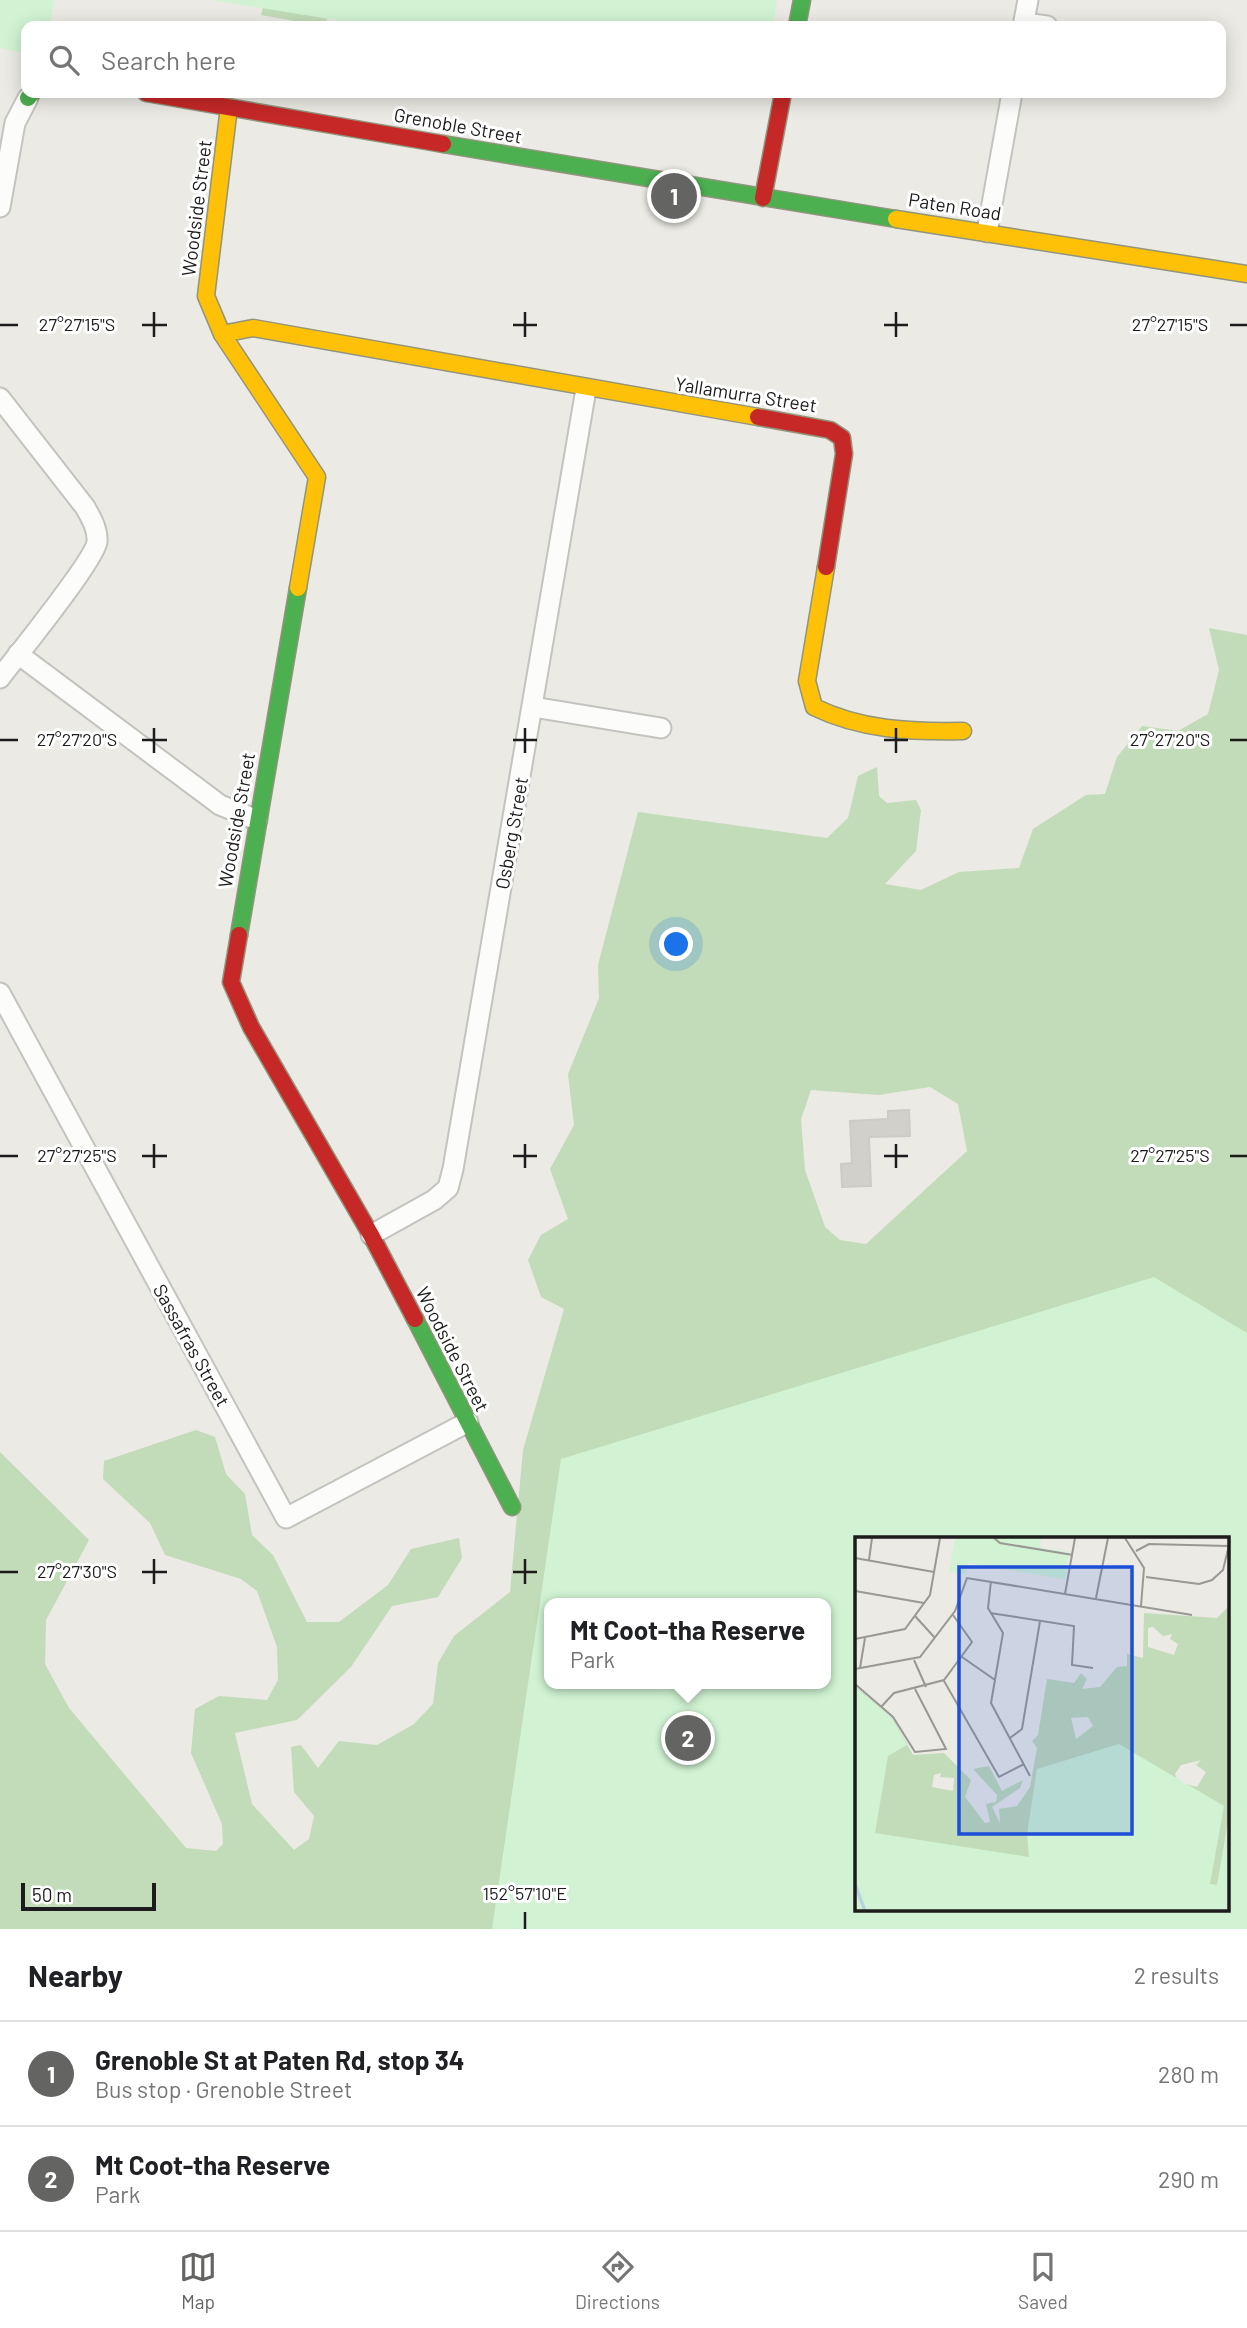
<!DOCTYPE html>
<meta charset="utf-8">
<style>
:root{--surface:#fff;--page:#f6f6f6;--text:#202124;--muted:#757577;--line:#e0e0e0;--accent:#646462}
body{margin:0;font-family:Barlow,sans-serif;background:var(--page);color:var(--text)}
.scale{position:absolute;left:21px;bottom:18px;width:135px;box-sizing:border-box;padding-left:7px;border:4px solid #1c1c1c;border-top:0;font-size:19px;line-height:24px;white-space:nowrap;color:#1c1c1c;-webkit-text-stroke:5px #fff;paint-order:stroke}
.you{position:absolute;left:677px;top:945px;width:24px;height:24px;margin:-18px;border:5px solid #fff;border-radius:50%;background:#1a73e8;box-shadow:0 0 0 10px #1a73e833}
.badge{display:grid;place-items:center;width:46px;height:46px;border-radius:50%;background:var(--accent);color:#fff;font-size:23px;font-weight:700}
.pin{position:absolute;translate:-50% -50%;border:4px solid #fff;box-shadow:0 2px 7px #0006}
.popup{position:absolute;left:544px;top:1598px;width:287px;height:91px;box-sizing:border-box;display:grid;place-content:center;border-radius:14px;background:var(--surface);filter:drop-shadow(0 2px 5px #0005);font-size:23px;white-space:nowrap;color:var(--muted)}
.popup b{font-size:26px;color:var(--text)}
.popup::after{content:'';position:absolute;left:50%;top:100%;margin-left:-14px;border:14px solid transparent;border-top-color:var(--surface)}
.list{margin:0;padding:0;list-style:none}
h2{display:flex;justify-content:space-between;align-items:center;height:91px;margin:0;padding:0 28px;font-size:30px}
h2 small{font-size:23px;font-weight:400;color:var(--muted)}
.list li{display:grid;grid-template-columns:46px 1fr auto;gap:21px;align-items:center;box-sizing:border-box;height:105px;padding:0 28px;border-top:2px solid var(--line)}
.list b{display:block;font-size:26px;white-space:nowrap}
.list p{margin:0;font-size:23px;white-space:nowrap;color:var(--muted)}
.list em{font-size:23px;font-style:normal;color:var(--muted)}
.icon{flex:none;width:38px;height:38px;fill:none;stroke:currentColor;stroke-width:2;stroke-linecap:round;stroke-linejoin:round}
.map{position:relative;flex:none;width:1247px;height:1929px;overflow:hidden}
.search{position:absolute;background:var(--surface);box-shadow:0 4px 18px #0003;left:21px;right:21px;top:21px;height:77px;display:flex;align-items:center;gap:18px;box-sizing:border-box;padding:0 24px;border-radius:14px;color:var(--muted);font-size:26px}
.sheet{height:301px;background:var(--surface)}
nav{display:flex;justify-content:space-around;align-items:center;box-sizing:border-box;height:98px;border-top:2px solid var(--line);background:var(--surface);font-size:19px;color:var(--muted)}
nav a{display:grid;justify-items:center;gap:4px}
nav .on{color:var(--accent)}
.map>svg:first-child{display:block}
.forest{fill:#c2dbb8;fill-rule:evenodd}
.park{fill:#d1f3d3;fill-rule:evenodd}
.building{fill:#d1d0cb;stroke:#cecbc5;stroke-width:2}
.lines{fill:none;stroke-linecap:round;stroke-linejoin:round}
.street-casing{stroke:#c3c3c0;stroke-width:23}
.fast-casing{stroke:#91957c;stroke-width:19}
.slow-casing{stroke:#91957c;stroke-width:19}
.jam-casing{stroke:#91957c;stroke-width:19}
.street{stroke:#fcfcfb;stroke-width:19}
.fast{stroke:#4caf50;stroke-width:16}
.slow{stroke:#ffc107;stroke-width:16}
.jam{stroke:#c62828;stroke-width:16}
.ticks{fill:none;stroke:#1c1c1c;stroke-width:2.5}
.labels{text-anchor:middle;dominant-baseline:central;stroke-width:6;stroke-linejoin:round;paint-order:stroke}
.street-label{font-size:19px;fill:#1c1c1c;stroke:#fff}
.inset-river{fill:none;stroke:#b6d4e0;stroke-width:3.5}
.inset-road{fill:none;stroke:#989894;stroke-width:2}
.view{fill:#1d4ed8;fill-opacity:0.15;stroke:#1d4ed8;stroke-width:3.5}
.inset-edge{fill:none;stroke:#1c1c1c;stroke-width:3.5}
.ticks-label{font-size:18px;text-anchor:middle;fill:#1c1c1c;stroke:#fff;stroke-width:6;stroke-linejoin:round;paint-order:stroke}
</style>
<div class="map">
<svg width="1247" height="1929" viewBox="0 0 1247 1929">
<rect width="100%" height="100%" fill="#ebeae4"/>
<g class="forest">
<path d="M265 0H311L334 11 322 26 261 15Z"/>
<path d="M1209 628 1247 635V1929H0V1452L89 1540 46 1620 45 1664 69 1708 186 1848 216 1851 223 1844 222 1824 191 1753 195 1709 219 1696 267 1700 278 1680 277 1647 257 1591 241 1579 165 1555 150 1523 103 1479 104 1461 196 1430 215 1437 226 1474 245 1494 252 1535 273 1555 307 1622H339L388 1585 411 1549 459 1538 462 1558 438 1597 392 1606 351 1667 297 1720 235 1733 252 1804 294 1850 309 1839 314 1816 294 1792 291 1747 301 1745 318 1768 339 1741 377 1745 414 1724 433 1704 438 1663 454 1636 510 1592 523 1450 564 1309 541 1297 528 1260 541 1235 568 1219 550 1169 574 1125 568 1074 599 998 598 965 638 812 827 838 848 818 858 776 877 767 879 796 887 803 916 800 921 810 916 851 885 884 921 890 959 872 1019 868 1033 829 1086 795 1105 794 1117 757 1142 726 1178 731 1208 714 1219 670ZM930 1087 958 1104 967 1151 866 1244 840 1240 825 1227 805 1170 801 1119 811 1090 879 1095ZM857 1539H1228V1910H857ZM550 1603H826V1684H550Z"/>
</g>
<g class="park">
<path d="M0 0H54L50 26H26V53L0 48Z"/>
<path d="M212 0H777L773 26H372Z"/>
<path d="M1154 1277 1247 1333V1929H492L561 1459ZM857 1539H1228V1910H857ZM826 1603V1684H550V1603Z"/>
</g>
<path class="building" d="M909 1110 910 1136 869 1137 871 1186 842 1187 841 1164 852 1163 850 1121 888 1119V1111Z"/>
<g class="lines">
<g class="street-casing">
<g id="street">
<path d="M1024 23 1047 26"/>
<path d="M1023 26 1028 0"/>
<path d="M0 207 15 123 28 98"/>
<path d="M987 232 1012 93"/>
<path d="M0 398 85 507C91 518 98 529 97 542 94 561 16 657 0 678"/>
<path d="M18 654 220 805 257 820"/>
<path d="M533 707 661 728"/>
<path d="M0 993 286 1518 468 1422"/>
<path d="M371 1235 434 1200 448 1188 453 1169 586 389"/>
</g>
</g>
<g class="fast-casing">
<g id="fast">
<path d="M797 26 802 0"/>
<path d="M28 98 32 93"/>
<path d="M443 144 896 219"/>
<path d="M239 935 298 588"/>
<path d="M415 1319 512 1507"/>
</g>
</g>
<g class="slow-casing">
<g id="slow">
<path d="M229 107 206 296 222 334 317 477 298 588"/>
<path d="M896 219 1247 274"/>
<path d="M222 334 253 328 758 417"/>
<path d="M826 567 807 681 814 707C861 730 911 732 963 731"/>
</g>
</g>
<g class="jam-casing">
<g id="jam">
<path d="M146 93 443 144"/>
<path d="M763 198 783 93"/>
<path d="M758 417 830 430 842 438 844 454 826 567"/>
<path d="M239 935 231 982 251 1027 371 1235 415 1319"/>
</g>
</g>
<use href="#street" class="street"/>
<use href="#fast" class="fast"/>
<use href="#slow" class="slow"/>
<use href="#jam" class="jam"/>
</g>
<path class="ticks" d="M154 312V337M525 312V337M896 312V337M0 325H18M142 325H167M513 325H537M884 325H908M1230 325H1247M154 728V753M525 728V753M896 728V753M0 740H18M142 740H167M513 740H537M884 740H908M1230 740H1247M154 1144V1168M525 1144V1168M896 1144V1168M0 1156H18M142 1156H167M513 1156H537M884 1156H908M1230 1156H1247M154 1559V1584M525 1559V1584M0 1572H18M142 1572H167M513 1572H537M525 1912V1929"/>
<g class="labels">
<g class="street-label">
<text transform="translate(458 125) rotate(10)">Grenoble Street</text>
<text transform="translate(955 206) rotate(9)">Paten Road</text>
<text transform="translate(196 208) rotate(-83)">Woodside Street</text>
<text transform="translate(746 394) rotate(9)">Yallamurra Street</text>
<text transform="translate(236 820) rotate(-80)">Woodside Street</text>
<text transform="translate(511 833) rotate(-80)">Osberg Street</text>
<text transform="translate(192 1345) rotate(61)">Sassafras Street</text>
<text transform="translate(453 1349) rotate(63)">Woodside Street</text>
</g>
</g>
<g transform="translate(855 1537)">
<rect width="374" height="374" fill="#ebeae4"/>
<path d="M374 69V345L355 349 374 374H0V149L38 182 58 218 89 216 116 243 110 260 130 286 135 285 131 267 141 265 142 258 118 232 134 229 147 254 168 243 165 251 137 270 145 286 144 272 162 269 175 250 182 211 177 204 183 198 192 142 219 146 226 136 232 142 227 152 245 150 262 130 272 129V117L288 121 289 76 362 81ZM298 90 308 99 317 97 315 102 323 107 319 118 293 110V91ZM233 180 238 189 221 202 216 181ZM346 223 341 228 351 235 342 250 323 245 320 237 326 228ZM86 236 85 240 99 241 98 254 77 250 79 238Z" fill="#c2dbb8" fill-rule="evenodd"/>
<path d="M100 1H186L185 11 214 15 210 42 113 26 110 37 94 35ZM0 150 37 181 52 208 33 219 20 296 174 320 172 297 182 232 264 207 369 269 355 347 362 348 374 279V374H0Z" fill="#d1f3d3"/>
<path class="inset-river" d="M0 347 10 374"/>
<path class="inset-road" d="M139 1 145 6 218 18M270 1 289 31 286 69M281 14 294 7 373 9M0 21 79 35M14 23 17 1M291 40 344 47 357 43 368 33 375 4M136 44 133 71 148 96 136 166 175 239M0 54 69 66M210 57 220 1M241 61 253 1M135 76 219 89 217 128 238 131M60 79 80 101M0 102 50 92 75 58 85 1M107 120 140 143M59 123 71 150M5 131 10 101M0 132 65 120 100 74 112 41 337 78M89 144 144 240 169 227M0 147 38 180 60 215 91 212 60 152M26 170 39 156 89 143 117 105 98 78M155 201 167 192 185 84"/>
<path class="view" d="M104 30H277V297H104Z"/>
<rect width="374" height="374" class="inset-edge"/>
</g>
<g class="ticks-label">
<text x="77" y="331">27°27'15"S</text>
<text x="1170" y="331">27°27'15"S</text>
<text x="77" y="746">27°27'20"S</text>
<text x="1170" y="746">27°27'20"S</text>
<text x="77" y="1162">27°27'25"S</text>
<text x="1170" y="1162">27°27'25"S</text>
<text x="77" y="1578">27°27'30"S</text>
<text x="525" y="1900">152°57'10"E</text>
</g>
</svg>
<div class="scale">50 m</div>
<div class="you"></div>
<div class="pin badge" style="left:674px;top:196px">1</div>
<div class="pin badge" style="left:688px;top:1738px">2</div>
<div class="popup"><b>Mt Coot-tha Reserve</b>Park</div>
<div class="search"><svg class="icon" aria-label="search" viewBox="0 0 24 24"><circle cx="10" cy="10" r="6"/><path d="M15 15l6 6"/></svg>Search here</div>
</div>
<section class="sheet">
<h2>Nearby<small>2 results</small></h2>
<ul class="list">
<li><span class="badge">1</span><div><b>Grenoble St at Paten Rd, stop 34</b><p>Bus stop · Grenoble Street</p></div><em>280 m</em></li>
<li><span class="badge">2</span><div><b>Mt Coot-tha Reserve</b><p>Park</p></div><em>290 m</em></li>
</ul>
</section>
<nav>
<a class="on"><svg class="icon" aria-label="map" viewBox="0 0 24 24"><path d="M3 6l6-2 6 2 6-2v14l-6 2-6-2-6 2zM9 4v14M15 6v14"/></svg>Map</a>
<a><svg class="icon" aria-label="directions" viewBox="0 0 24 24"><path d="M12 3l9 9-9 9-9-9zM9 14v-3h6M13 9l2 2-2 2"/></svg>Directions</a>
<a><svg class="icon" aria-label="saved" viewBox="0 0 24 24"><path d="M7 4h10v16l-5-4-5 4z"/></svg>Saved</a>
</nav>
